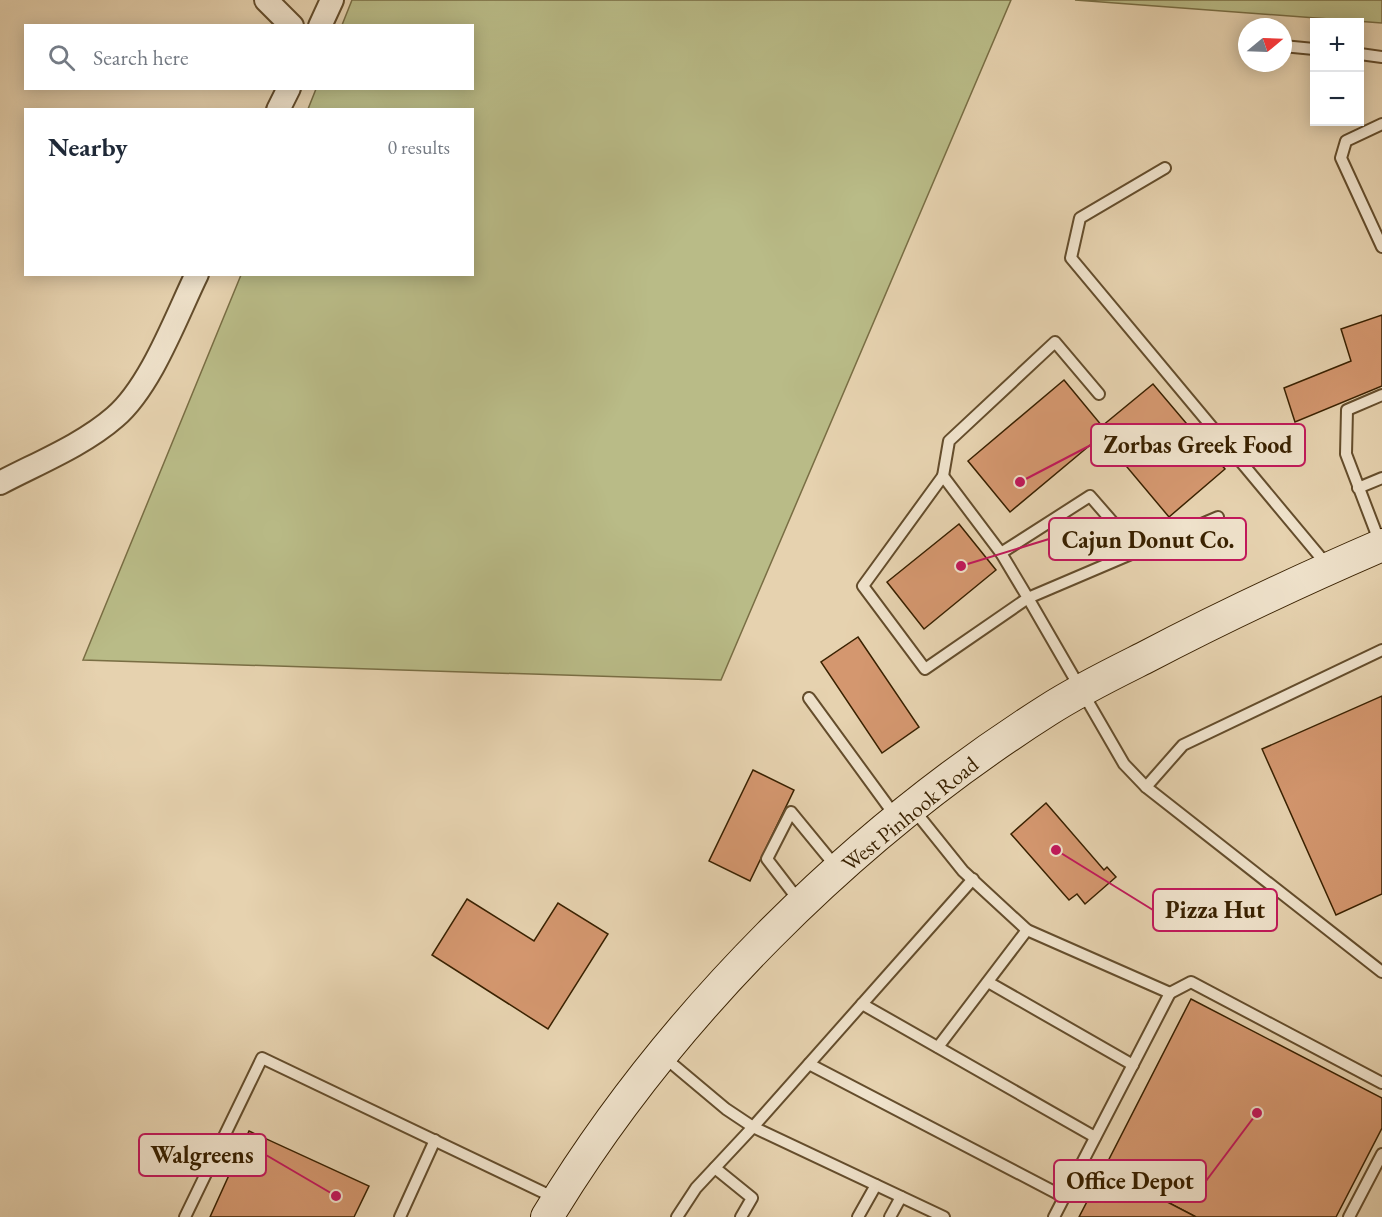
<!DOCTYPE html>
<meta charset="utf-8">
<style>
:root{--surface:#fff;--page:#f6f6f7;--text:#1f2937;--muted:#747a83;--line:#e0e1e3}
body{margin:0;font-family:"EB Garamond",serif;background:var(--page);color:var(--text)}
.controls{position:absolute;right:18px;top:18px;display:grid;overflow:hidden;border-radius:0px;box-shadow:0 3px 15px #0003}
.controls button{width:54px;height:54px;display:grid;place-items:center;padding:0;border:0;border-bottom:2px solid var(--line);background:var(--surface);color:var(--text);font:30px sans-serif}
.compass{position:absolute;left:1238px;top:18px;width:54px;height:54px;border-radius:50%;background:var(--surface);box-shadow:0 3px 15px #0003;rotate:71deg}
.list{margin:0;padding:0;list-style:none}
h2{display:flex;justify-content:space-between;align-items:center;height:78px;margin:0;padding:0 24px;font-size:26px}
h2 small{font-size:20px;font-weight:400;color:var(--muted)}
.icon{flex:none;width:33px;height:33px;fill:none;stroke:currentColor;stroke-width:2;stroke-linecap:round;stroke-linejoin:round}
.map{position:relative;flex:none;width:1382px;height:1217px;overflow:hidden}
.search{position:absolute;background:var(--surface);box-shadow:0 3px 15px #0003;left:24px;top:24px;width:450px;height:66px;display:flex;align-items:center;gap:15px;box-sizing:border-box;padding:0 21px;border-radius:0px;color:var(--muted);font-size:22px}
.panel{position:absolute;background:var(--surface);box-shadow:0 3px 15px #0003;left:24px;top:108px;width:450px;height:168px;border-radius:0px}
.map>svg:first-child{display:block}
.green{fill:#b9bb87;stroke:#796e44;stroke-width:1.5}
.building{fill:#d4976f;stroke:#392100;stroke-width:1.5}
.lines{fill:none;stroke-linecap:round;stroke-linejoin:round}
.service-casing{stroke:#644d2c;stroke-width:14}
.minor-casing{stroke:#644d2c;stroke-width:26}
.secondary-casing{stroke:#392100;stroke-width:34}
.service{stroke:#efe2cb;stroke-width:10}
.minor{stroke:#efe2cb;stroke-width:22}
.secondary{stroke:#efe2cb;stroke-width:32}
.labels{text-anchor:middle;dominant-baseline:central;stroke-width:6;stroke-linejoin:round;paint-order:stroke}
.street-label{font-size:22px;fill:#392100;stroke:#efe2cb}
.leader{fill:none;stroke:#c2185b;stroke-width:2}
.callout-dot{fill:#c2185b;stroke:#efe2cb;stroke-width:2}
.callout{fill:#efe2cb;stroke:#c2185b;stroke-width:2}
.callout-label{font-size:24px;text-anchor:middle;font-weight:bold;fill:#392100}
</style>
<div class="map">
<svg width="1382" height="1217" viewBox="0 0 1382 1217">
<rect width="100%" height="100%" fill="#e6d2af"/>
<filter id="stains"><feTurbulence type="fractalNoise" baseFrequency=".00333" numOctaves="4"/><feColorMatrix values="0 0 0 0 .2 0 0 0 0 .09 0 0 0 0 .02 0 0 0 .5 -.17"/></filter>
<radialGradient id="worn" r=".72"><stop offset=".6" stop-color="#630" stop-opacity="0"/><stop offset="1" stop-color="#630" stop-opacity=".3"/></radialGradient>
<g class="green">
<path d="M352 0H1011L721 680 83 660 241 275 472 274V110L308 109 316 89 472 88V26L342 25Z"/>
<path d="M1075 0H1382V23Z"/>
</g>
<g class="building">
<path d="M1382 315V386L1295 422 1284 388 1351 361 1341 329Z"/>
<path d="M1064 380 1102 426 1153 384 1225 469 1169 517 1101 436 1010 512 968 461Z"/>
<path d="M959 524 996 570 924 629 887 582Z"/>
<path d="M858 637 919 727 882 753 821 662Z"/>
<path d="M1382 696V894L1336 915 1262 749Z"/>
<path d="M753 770 794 790 750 881 709 861Z"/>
<path d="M1046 803 1104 870 1107 867 1116 877 1085 904 1077 894 1069 900 1011 834Z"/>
<path d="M467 899 534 941 558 903 608 934 548 1029 432 955Z"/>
<path d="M1191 999 1382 1098V1128L1336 1217H1196L1104 1169Z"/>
<path d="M249 1131 369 1186 354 1217H210Z"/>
<path d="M1104 1169 1196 1217H1079Z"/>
</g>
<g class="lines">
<g class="service-casing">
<g id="service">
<path d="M1283 46 1314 49"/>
<path d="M1360 54 1382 57"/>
<path d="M1382 124 1346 141 1341 158 1382 247"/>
<path d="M1165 168 1080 218 1071 258 1327 565"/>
<path d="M943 476 1001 553 1028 598 925 669 863 586Z"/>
<path d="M943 476 949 441 1055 342 1099 394"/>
<path d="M1358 488 1382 478"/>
<path d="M1218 517 1028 598 1124 764 1146 787 1382 972"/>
<path d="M1380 543 1346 454 1347 410 1382 395"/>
<path d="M1001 553 1090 496 1137 550"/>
<path d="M809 698 896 817"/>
<path d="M1146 787 1183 745 1382 650"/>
<path d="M914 810 963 871 1027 930 1170 993 1054 1217"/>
<path d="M800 902 767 859 791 812 837 868"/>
<path d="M988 982 1133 1065"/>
<path d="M1170 993 1191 982 1382 1083"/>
<path d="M862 1004 1095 1137"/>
<path d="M938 1047 1027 930"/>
<path d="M664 1057 726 1109 753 1127 973 879"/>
<path d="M809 1064 1064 1197"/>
<path d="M715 1168 752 1198 741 1217"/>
<path d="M185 1217 262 1058 555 1198"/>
<path d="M400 1217 435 1140"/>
<path d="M677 1217 696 1188 753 1127 944 1217"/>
<path d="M858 1217 876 1185"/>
<path d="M890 1217 901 1197"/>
<path d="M1349 1217 1382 1154"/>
</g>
</g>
<g class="minor-casing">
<g id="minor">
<path d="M266 0 292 26"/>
<path d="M320 26 332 0"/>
<path d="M278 110 289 88"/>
<path d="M0 483C38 463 83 445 115 417 151 386 176 317 197 274"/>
</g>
</g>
<g class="secondary-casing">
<path id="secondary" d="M547 1217C668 1017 851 835 1048 710 1079 690 1112 674 1144 658 1222 617 1301 580 1382 545"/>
</g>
<use href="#service" class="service"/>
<use href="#minor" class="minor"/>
<use href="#secondary" class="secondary"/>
</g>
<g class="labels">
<g class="street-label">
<text transform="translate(910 814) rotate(-39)">West Pinhook Road</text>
</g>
</g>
<path class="leader" d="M1020 482L1091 445M961 566L1049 539M1056 850L1153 910M336 1196L266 1155M1257 1113L1206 1181"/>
<g class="callout-dot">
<circle cx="1020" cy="482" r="6"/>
<circle cx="961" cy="566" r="6"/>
<circle cx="1056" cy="850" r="6"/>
<circle cx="336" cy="1196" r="6"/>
<circle cx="1257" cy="1113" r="6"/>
</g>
<g class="callout">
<rect x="1091" y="424" width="214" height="42" rx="6"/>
<rect x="1049" y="518" width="197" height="42" rx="6"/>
<rect x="1153" y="889" width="124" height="42" rx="6"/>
<rect x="139" y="1134" width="127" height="42" rx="6"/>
<rect x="1054" y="1160" width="152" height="42" rx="6"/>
</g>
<g class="callout-label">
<text x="1198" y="453">Zorbas Greek Food</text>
<text x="1148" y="548">Cajun Donut Co.</text>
<text x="1215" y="918">Pizza Hut</text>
<text x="202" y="1163">Walgreens</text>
<text x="1130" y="1189">Office Depot</text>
</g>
<rect width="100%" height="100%" filter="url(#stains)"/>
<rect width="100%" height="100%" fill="url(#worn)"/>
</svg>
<div class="controls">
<button>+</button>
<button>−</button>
</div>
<svg class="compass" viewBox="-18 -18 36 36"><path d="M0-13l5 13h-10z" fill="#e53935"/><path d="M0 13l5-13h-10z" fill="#747a83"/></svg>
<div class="search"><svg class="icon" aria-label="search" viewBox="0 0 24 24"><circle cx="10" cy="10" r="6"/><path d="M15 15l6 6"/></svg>Search here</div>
<section class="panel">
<h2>Nearby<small>0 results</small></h2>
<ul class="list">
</ul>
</section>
</div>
